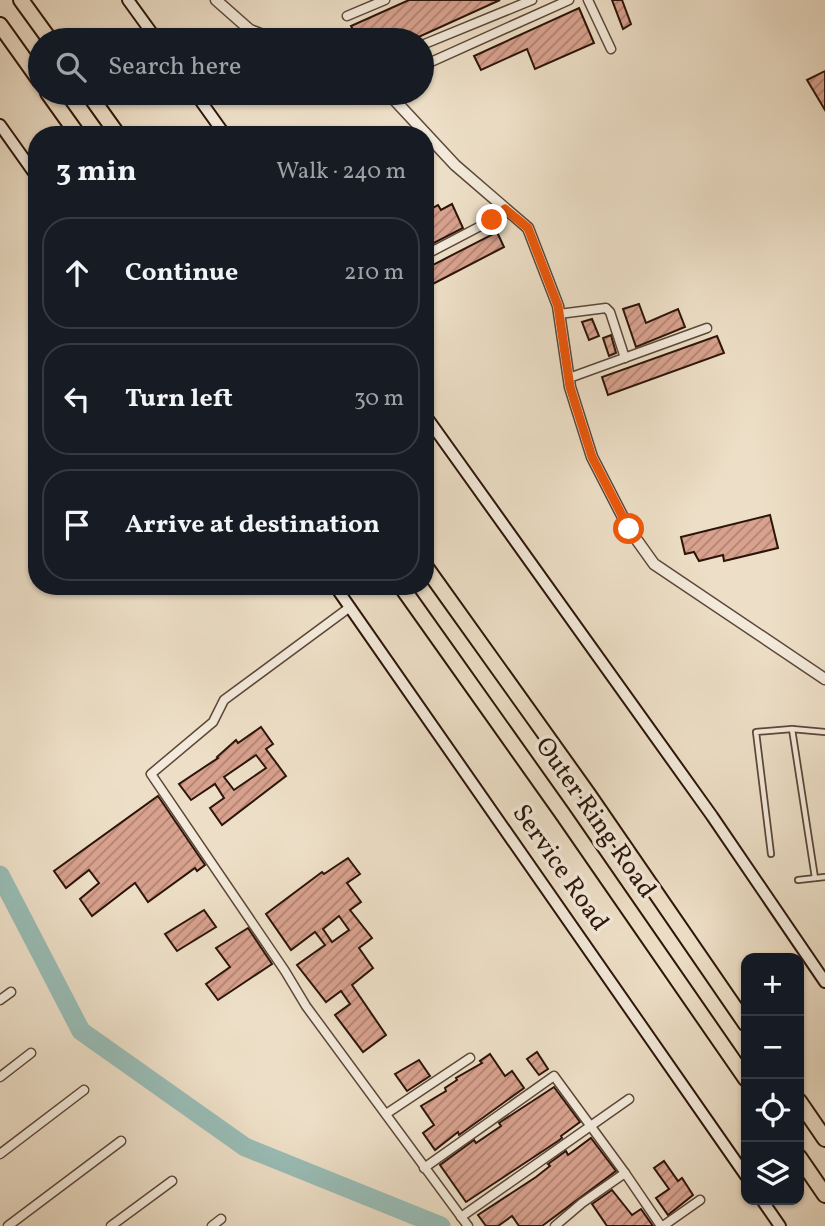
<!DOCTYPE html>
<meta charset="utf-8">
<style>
:root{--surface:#171b24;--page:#20242c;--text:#f1f3f6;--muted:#9ea1a6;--line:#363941}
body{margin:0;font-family:Vollkorn,serif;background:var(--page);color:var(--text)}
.controls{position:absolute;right:21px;bottom:21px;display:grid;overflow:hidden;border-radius:14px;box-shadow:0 2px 5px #0004}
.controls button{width:63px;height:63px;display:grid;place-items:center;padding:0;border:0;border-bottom:2px solid var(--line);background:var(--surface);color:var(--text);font:35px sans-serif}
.stop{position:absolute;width:21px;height:21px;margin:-16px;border:5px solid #ea580c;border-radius:50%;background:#fff}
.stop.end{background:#ea580c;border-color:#fff;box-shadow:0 2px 7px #0008}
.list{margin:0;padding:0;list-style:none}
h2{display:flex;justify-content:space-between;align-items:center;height:91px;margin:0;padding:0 28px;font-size:30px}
h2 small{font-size:23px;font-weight:400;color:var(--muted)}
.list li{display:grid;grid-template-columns:46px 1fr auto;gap:21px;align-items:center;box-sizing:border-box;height:112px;margin:0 14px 14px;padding:0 14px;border:2px solid var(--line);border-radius:28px}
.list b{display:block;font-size:26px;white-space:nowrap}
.list em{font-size:23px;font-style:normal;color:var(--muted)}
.icon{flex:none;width:38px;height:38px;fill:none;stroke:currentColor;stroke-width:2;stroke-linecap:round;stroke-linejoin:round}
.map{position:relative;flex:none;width:825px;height:1226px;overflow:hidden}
.search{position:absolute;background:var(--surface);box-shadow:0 2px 5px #0004;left:28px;top:28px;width:406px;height:77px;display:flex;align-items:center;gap:18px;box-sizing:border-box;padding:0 24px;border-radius:38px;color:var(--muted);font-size:26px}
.panel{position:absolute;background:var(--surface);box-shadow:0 2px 5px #0004;left:28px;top:126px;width:406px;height:469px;border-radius:28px}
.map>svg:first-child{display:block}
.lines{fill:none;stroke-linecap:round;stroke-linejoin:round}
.river{stroke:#99bdb6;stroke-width:19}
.building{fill:url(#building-hatch);stroke:#2c1409;stroke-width:2;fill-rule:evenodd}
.service-casing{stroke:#5c4738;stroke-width:8}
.minor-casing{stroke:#5c4738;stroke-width:11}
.tertiary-casing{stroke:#5c4738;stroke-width:13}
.secondary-casing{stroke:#2c1409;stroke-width:14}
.motorway-casing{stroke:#2c1409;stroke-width:18}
.service{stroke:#f3eadb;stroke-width:4.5}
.minor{stroke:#f3eadb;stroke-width:8}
.tertiary{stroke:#f3eadb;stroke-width:10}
.secondary{stroke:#f3eadb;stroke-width:10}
.motorway{stroke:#eddfc7;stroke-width:14}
.route{stroke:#ea580c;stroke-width:9}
.labels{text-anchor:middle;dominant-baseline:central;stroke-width:7;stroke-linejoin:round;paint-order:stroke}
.street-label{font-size:26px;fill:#2c1409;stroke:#f3eadb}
</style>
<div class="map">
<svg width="825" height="1226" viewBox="0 0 825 1226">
<defs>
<pattern id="building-hatch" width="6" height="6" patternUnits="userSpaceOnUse" patternTransform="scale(1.75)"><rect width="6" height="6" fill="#d9a28f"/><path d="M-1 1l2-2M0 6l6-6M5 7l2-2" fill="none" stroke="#b08373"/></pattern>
</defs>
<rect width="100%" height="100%" fill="#eddfc7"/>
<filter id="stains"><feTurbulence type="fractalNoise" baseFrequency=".00286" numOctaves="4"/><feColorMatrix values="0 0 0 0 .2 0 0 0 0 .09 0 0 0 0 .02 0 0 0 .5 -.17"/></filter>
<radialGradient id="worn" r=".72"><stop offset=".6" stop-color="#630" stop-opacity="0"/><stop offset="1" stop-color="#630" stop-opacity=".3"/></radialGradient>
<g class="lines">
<path class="river" d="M0 875 81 1031 245 1147 441 1226"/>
</g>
<g class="building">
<path d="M409 0H500L412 40H371L369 35 358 40 351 26Z"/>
<path d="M612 0H622L631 24 623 29Z"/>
<path d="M579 8 594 43 535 69 527 49 481 70 474 56Z"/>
<path d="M825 71V110L807 80Z"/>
<path d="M452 204 463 228 430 245 425 235V212L438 205 441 210Z"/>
<path d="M497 232 504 247 425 288V269Z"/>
<path d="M639 304 646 323 678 309 685 327 636 347 623 309Z"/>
<path d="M592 319 599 336 589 340 582 322Z"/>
<path d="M611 335 616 353 609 356 603 338Z"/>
<path d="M717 336 724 353 608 395 602 377Z"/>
<path d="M770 515 778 548 724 561 723 555 699 561 694 552 685 554 681 537Z"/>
<path d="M261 727 273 744 266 749 286 776 222 825 210 808 224 798 215 784 191 800 179 784 218 758 217 757 236 740 238 743ZM256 755 266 768 234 790 224 777Z"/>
<path d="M158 796 205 865 197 871 195 868 148 902 135 883 92 916 80 899 99 883 89 870 66 888 54 871Z"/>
<path d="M348 858 360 874 347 883 361 902 350 910 372 938 359 948 373 968 352 985 386 1035 363 1052 335 1015 350 1004 341 991 326 1002 297 965 325 945 315 932 291 950 266 914 322 872 324 874ZM339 916 349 930 332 942 323 929Z"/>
<path d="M204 910 216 927 177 951 165 934Z"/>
<path d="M248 928 272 964 218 1000 206 984 230 967 216 948Z"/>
<path d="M537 1052 548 1069 539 1075 527 1059Z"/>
<path d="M490 1054 505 1076 512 1071 524 1088 459 1135 458 1132 435 1150 423 1133 434 1125 421 1106 446 1091 445 1088 457 1080 456 1078 482 1063 480 1061Z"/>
<path d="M419 1060 430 1076 407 1091 395 1074Z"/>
<path d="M554 1087 580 1122 561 1136 562 1138 558 1141 466 1202 440 1165 474 1140 476 1143 501 1126 499 1123Z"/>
<path d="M591 1138 616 1171 542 1226H519L512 1216 498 1226H486L478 1215 536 1177 550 1166 548 1164 566 1151 568 1155Z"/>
<path d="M664 1161 678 1181 682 1178 693 1195 668 1215 656 1198 669 1189 654 1168Z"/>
<path d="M612 1190 632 1215 641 1209 653 1226H607L592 1204Z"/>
</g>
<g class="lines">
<g class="service-casing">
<g id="service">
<path d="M792 729 815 878"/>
<path d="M771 854 756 732 792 729 825 732"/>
<path d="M798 880 825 877"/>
</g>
</g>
<g class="minor-casing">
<g id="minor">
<path d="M588 0 611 49"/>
<path d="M347 16 385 0"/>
<path d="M422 45 532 0"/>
<path d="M422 66 569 0"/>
<path d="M425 255 492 220 505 209"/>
<path d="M559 314 606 308 610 312 625 358"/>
<path d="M569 378 707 328"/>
<path d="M350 607 224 700 213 722 151 774 285 971 306 1006 468 1226"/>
<path d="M0 1000 11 992"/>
<path d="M0 1077 31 1053"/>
<path d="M386 1114 470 1058"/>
<path d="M0 1154 84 1090"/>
<path d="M424 1168 554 1076 625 1173"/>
<path d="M461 1217 629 1099"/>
<path d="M8 1226 121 1141"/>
<path d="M111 1226 172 1181"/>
<path d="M212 1226 221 1219"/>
<path d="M555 1226 582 1203 625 1173 661 1226"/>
<path d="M663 1226 700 1200"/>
</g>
</g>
<g class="tertiary-casing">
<g id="tertiary">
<path d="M216 0 250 30 276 40"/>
<path d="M388 93 455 165 528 228 558 306 570 387 592 457 629 529 654 564 825 679"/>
</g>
</g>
<g class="secondary-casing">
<g id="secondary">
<path d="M128 0 157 40"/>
<path d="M195 93 225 135"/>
<path d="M0 125 37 177"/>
<path d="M425 415 712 816 825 982"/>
<path d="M335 586 746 1176"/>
<path d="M762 1200 780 1226"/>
</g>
</g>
<g class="motorway-casing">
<g id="motorway">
<path d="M21 0 50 40"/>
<path d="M0 25 40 81"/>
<path d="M48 93 78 135"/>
<path d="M88 93 118 135"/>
<path d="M425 566 588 794 746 1024"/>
<path d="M401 586 562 813 746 1079"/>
<path d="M799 1101 825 1139"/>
<path d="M799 1157 825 1195"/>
</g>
</g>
<use href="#service" class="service"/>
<use href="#minor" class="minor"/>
<use href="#tertiary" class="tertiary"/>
<use href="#secondary" class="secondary"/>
<use href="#motorway" class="motorway"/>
</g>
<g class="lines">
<path class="route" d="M492 220 505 209 528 228 558 306 570 387 592 457 629 529"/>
</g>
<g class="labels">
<g class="street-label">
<text transform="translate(595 818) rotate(55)">Outer Ring Road</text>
<text transform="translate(560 868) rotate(55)">Service Road</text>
</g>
</g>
<rect width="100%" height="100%" filter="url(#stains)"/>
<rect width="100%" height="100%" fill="url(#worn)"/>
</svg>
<div class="controls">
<button>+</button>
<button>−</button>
<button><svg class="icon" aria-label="locate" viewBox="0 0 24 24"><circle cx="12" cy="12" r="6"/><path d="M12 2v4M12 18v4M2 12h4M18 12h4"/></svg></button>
<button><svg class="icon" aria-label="layers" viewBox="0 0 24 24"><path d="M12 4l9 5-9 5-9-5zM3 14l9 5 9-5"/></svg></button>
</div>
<div class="stop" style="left:629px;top:529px"></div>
<div class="stop end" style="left:492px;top:220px"></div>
<div class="search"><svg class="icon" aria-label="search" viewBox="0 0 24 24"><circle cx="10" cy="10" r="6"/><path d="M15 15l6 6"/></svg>Search here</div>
<section class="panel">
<h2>3 min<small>Walk · 240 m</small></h2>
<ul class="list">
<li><svg class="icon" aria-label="ahead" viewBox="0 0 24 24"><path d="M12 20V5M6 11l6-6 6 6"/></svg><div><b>Continue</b></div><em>210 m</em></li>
<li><svg class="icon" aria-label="left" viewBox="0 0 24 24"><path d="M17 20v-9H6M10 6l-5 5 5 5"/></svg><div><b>Turn left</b></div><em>30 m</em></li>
<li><svg class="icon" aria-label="arrive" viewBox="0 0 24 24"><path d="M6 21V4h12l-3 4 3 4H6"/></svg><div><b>Arrive at destination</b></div></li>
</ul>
</section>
</div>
